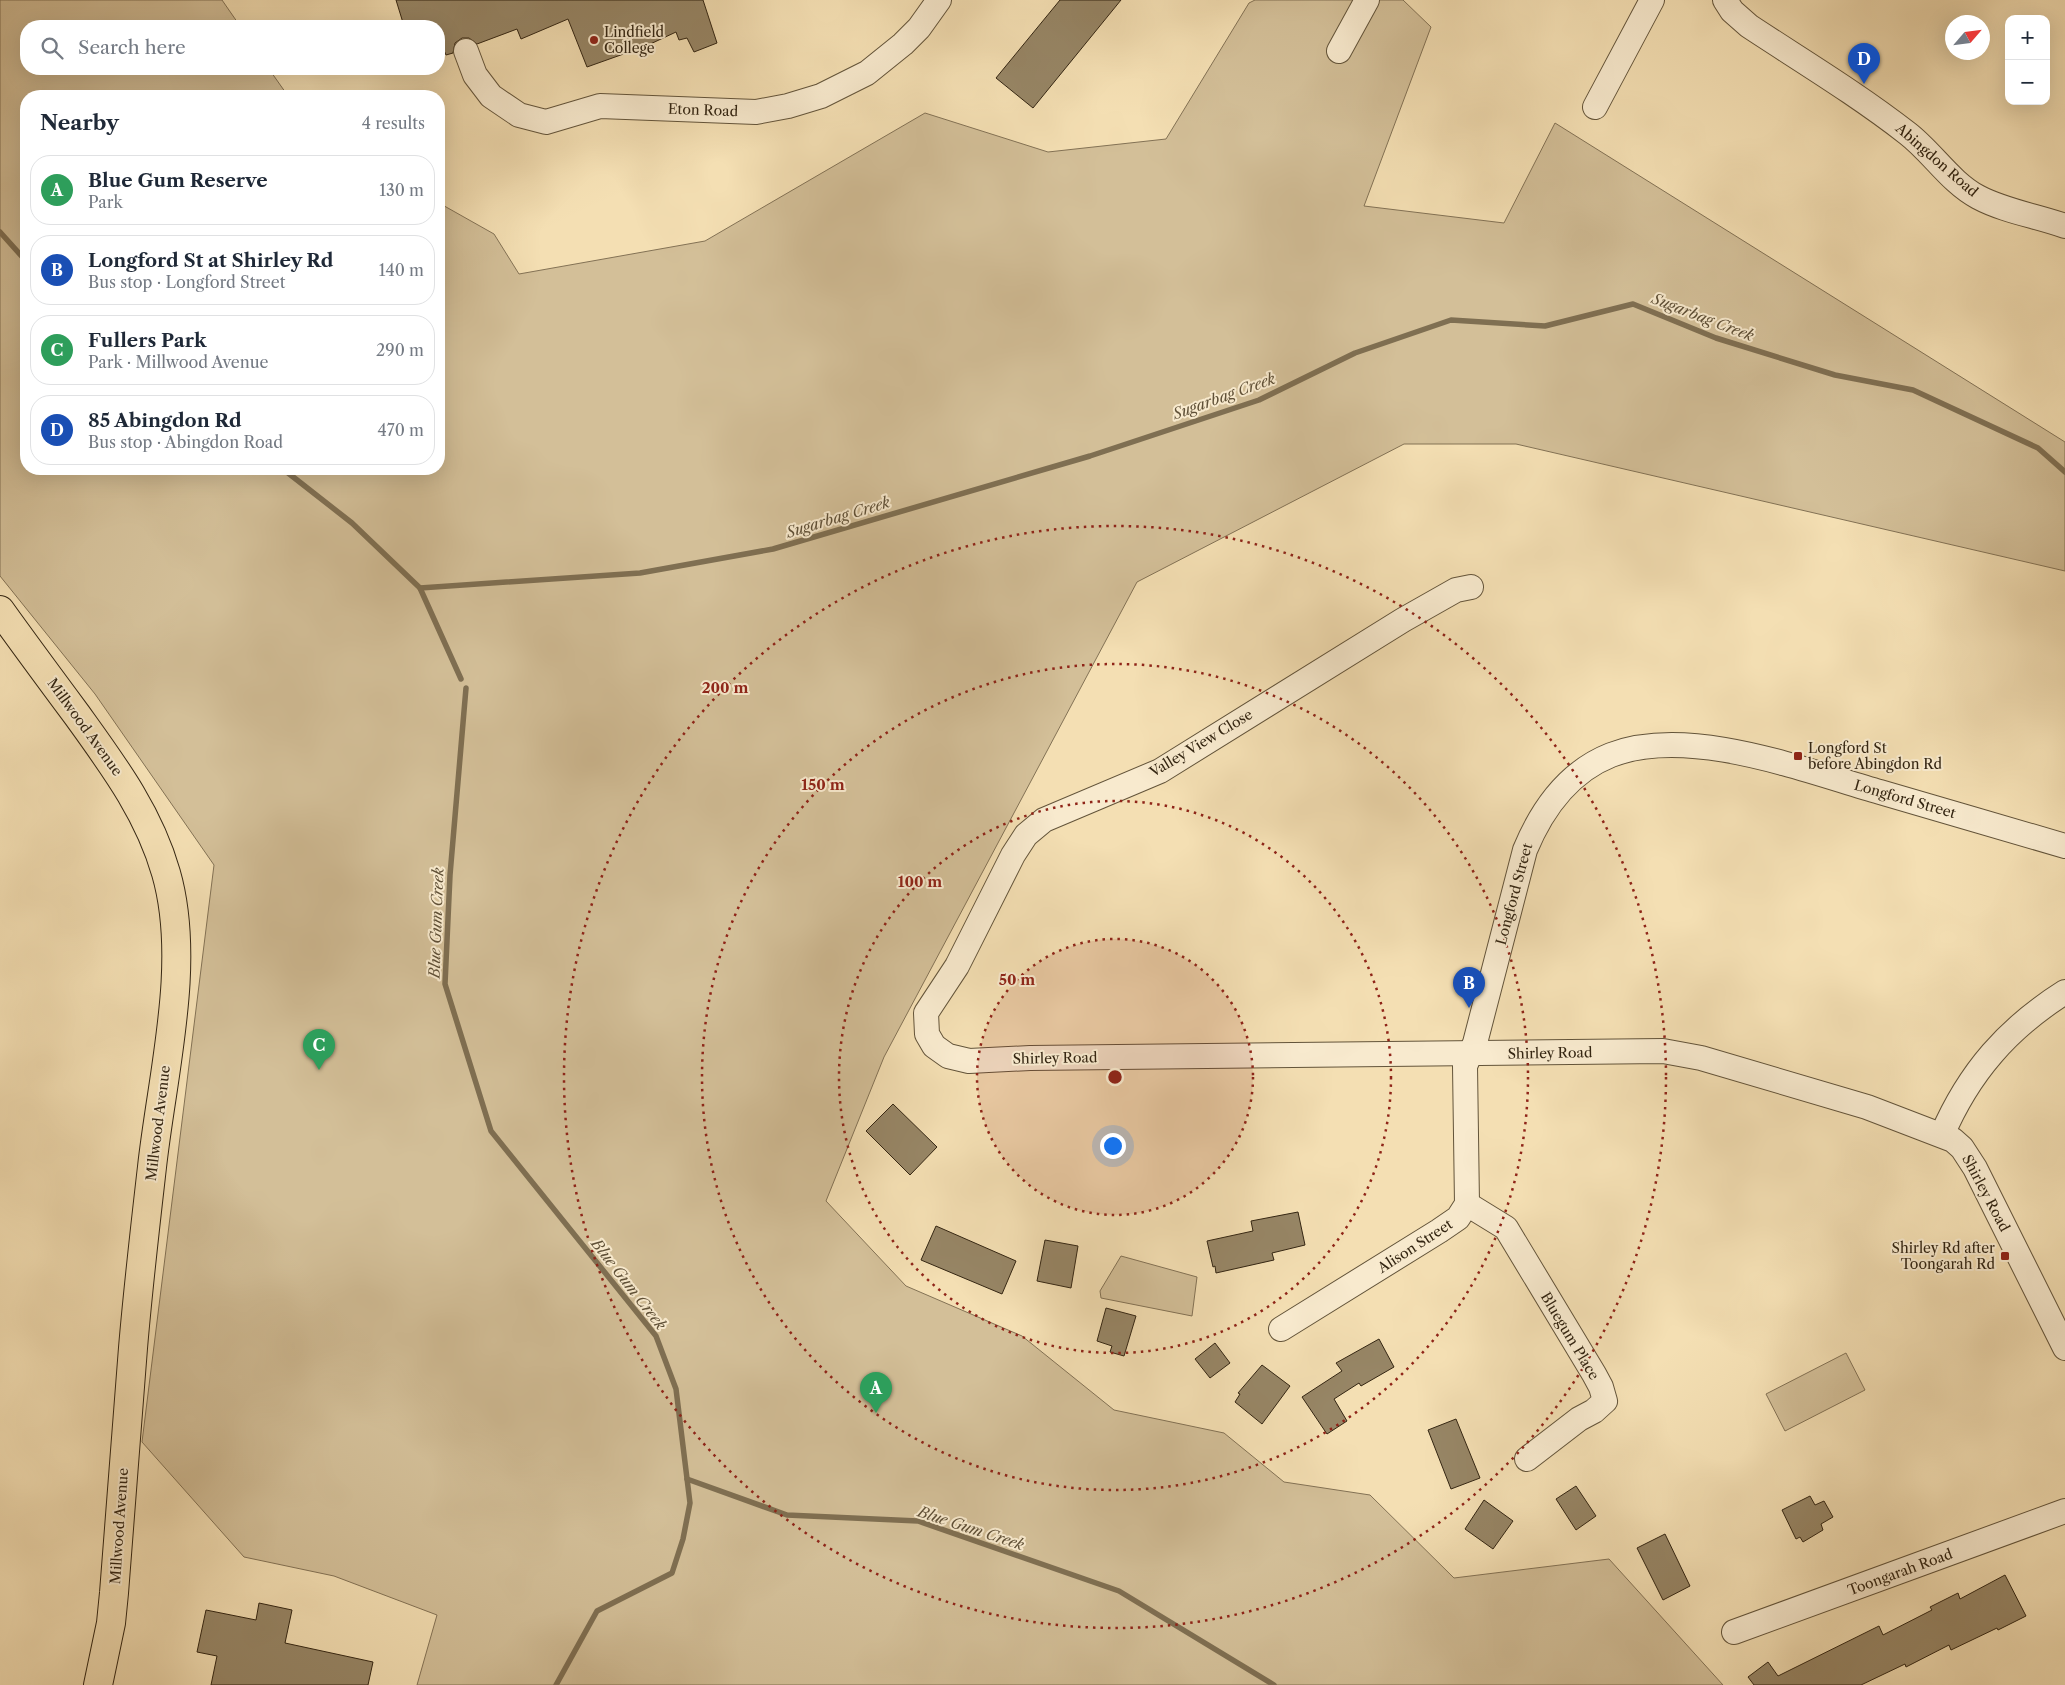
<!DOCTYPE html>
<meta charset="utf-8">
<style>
:root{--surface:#fff;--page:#f6f6f7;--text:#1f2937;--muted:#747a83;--line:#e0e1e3;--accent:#0f766e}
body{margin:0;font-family:"Libre Caslon Text",serif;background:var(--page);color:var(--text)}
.controls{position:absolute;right:15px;top:15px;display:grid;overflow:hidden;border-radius:10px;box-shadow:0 5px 20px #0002}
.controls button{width:45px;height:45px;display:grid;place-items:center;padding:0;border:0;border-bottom:1px solid var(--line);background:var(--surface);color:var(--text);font:25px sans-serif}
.compass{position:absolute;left:1945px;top:15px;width:45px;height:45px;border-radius:50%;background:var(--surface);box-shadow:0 5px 20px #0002;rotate:62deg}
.you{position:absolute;left:1112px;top:1145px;width:18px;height:18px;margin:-12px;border:4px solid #fff;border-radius:50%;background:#1a73e8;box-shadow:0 0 0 8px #1a73e833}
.badge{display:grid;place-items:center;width:32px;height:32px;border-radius:50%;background:var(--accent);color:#fff;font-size:16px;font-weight:700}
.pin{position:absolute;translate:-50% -41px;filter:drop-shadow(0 1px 2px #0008)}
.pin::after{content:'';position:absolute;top:26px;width:18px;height:15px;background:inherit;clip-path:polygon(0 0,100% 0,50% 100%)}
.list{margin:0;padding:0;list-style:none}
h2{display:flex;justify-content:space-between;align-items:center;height:65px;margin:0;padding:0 20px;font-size:21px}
h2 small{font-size:16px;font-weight:400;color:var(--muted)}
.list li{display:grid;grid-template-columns:32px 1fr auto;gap:15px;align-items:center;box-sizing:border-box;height:70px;margin:0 10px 10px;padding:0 10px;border:1px solid var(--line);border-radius:20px}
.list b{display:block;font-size:19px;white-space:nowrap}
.list p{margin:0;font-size:16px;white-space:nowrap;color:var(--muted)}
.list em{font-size:16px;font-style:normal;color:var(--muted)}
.icon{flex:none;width:28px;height:28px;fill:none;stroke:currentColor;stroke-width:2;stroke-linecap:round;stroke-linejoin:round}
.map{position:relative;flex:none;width:2065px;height:1685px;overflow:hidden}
.search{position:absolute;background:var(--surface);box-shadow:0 5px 20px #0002;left:20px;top:20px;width:425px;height:55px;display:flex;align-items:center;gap:12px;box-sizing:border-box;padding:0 18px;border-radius:20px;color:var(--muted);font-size:19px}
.panel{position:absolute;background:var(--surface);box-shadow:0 5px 20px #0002;left:20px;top:90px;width:425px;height:385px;border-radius:20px}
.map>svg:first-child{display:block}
.green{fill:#d3bf98;stroke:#837255}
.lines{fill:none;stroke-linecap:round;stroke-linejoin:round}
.stream{stroke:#7f6f52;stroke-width:5.5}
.building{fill:#978666;stroke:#332512}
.minor-casing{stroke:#63543a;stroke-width:26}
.major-casing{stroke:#332512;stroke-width:30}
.minor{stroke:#f8eace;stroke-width:24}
.major{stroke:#f4dfb3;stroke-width:28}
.ring{fill:none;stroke:#8f2418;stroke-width:2.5;stroke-dasharray:2.5 5}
.poi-dot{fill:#8f2418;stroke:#f8eace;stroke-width:2}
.labels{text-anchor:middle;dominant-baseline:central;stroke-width:4;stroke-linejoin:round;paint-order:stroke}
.poi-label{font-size:14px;fill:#332512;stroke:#f8eace;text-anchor:start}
.street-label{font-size:14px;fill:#332512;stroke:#f8eace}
.water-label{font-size:15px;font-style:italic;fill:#5f5037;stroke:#f8eace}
.centre{fill:#8f2418;stroke:#f8eace;stroke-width:2.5}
.ring-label{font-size:15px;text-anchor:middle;font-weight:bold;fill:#8f2418;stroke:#f8eace;stroke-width:4;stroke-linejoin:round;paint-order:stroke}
</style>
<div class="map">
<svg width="2065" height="1685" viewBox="0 0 2065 1685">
<rect width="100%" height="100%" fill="#f4dfb3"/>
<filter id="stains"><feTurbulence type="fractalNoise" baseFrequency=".004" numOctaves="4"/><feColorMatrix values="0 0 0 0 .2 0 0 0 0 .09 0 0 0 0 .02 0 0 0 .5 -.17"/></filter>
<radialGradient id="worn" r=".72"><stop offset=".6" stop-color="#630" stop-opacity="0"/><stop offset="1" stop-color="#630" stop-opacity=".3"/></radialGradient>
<g class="green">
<path d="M0 0H222L240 26H26V69H269L288 96H26V469H439V203L494 234 519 274 705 241 925 113 1048 152 1166 139 1249 3 1255 0H1403L1431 27 1364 206 1504 223 1555 123 2065 442V571L1516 444H1404L1137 582 884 1057 826 1201 906 1286 1022 1336 1114 1410 1224 1433 1284 1482 1370 1495 1454 1578 1609 1559 1723 1685H417L437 1615 334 1576 244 1557 142 1442 214 865 95 694 0 576Z"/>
<path d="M1121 1256 1197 1277 1192 1316 1101 1298 1100 1291Z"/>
<path d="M1846 1353 1865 1390 1785 1431 1766 1394Z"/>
</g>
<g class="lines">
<g class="stream">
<path d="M0 232 26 261"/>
<path d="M283 469 352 523 420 588 461 679"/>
<path d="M420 588 640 573 773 549 1090 456 1259 400 1355 353 1451 320 1545 326 1633 304 1716 338 1835 375 1913 390 2038 448 2065 472"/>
<path d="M466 688 450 875 445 984 491 1131 656 1336 676 1389 690 1503 683 1539 672 1573 597 1611 556 1685"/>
<path d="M687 1479 787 1515 918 1521 1119 1591 1274 1685"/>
</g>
</g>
<g class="building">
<path d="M396 0H703L717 43 694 52 687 38 679 40 676 32 646 46 587 67 568 19 521 39 517 29 477 44 469 38H462L455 43 453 53 446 55 443 48 439 50V26H404Z"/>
<path d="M1060 0H1121L1033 108 996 78Z"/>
<path d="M893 1104 937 1147 910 1175 866 1131Z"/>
<path d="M1298 1212 1305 1245 1272 1253 1274 1260 1216 1273 1215 1266 1213 1267 1207 1241 1253 1231 1251 1221Z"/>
<path d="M936 1226 1016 1261 1002 1294 921 1260Z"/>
<path d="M1045 1240 1078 1246 1071 1288 1037 1281Z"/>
<path d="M1106 1308 1136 1316 1124 1356 1110 1352 1112 1346 1097 1341Z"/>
<path d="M1379 1339 1394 1367 1361 1386 1359 1383 1334 1399 1347 1421 1327 1434 1302 1397 1342 1371 1336 1363Z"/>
<path d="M1215 1343 1230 1363 1210 1378 1195 1359Z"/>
<path d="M1262 1365 1290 1386 1262 1424 1235 1402 1240 1394 1238 1393Z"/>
<path d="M1456 1419 1480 1478 1451 1489 1428 1430Z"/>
<path d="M1576 1486 1596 1516 1576 1530 1556 1499Z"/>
<path d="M1810 1496 1815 1505 1824 1501 1833 1517 1821 1524 1823 1530 1803 1542 1800 1537 1796 1539 1782 1510Z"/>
<path d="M1484 1500 1513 1521 1493 1549 1465 1529Z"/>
<path d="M1665 1534 1690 1586 1663 1600 1637 1548Z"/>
<path d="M2005 1575 2026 1616 1998 1630 1997 1628 1951 1650 1949 1645 1906 1667 1905 1664 1861 1685H1754L1748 1677 1768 1662 1778 1676 1879 1626 1883 1635 1932 1610 1930 1607 1958 1593 1960 1599Z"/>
<path d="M259 1603 292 1610 285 1643 373 1662 368 1685H211L217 1656 197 1652 206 1610 256 1620Z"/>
</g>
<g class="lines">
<g class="minor-casing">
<g id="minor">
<path d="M1725 0 1732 11 1749 26C1802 61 1857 94 1907 133 1932 152 1950 182 1978 197 2004 211 2037 216 2065 226"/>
<path d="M466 51 475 75 491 96 519 115 546 122 600 106 756 112 788 106 821 96 867 73 903 44 919 28 939 0"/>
<path d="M1339 51 1367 0"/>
<path d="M1595 107 1652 0"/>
<path d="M1471 587 1456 590 1403 620 1160 771 1044 820 1026 835 1013 855 957 966 926 1013 927 1034 934 1046 948 1056 969 1061 1030 1058 1663 1051 1701 1058 1867 1107 1953 1140 1962 1148 1975 1168 2065 1348"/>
<path d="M1942 1135C1969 1072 2008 1028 2065 992"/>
<path d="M1467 1204 1506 1228 1594 1374 1601 1387 1605 1401 1594 1411 1579 1419 1527 1459"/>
<path d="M1281 1329 1439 1231 1458 1218 1467 1204 1465 1066 1475 1043 1525 850C1542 809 1568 772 1611 755 1689 725 1803 770 1880 792 1942 810 2003 828 2065 846"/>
<path d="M1734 1632 2065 1511"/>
</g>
</g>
<g class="major-casing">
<path id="major" d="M0 610C25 645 51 680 77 715 113 765 149 813 166 873 192 963 162 1075 152 1167 145 1228 138 1288 133 1348 126 1430 121 1511 114 1593L111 1623 98 1685"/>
</g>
<use href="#minor" class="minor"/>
<use href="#major" class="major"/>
</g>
<circle cx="1115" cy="1077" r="138" fill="#8f2418" fill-opacity=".12"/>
<g class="ring">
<circle cx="1115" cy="1077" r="138"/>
<circle cx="1115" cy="1077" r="276"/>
<circle cx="1115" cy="1077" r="413"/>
<circle cx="1115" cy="1077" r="551"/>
</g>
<g class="poi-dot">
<circle cx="594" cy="40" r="5"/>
<rect x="1793" y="751" width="10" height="10" rx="2.5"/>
<rect x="2000" y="1251" width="10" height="10" rx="2.5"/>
</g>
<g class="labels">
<g class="poi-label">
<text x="604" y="32">Lindfield<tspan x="604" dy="16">College</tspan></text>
<text x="1808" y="748">Longford St<tspan x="1808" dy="16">before Abingdon Rd</tspan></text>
<text x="1995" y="1248" text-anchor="end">Shirley Rd after<tspan x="1995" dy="16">Toongarah Rd</tspan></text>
</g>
<g class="street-label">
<text transform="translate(703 110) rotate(2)">Eton Road</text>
<text transform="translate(1937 160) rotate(41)">Abingdon Road</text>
<text transform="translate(85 727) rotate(54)">Millwood Avenue</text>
<text transform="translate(1201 743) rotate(-31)">Valley View Close</text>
<text transform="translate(1905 799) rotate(16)">Longford Street</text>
<text transform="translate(1514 894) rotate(-75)">Longford Street</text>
<text transform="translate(1550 1053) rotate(-1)">Shirley Road</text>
<text transform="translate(1055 1058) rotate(-1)">Shirley Road</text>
<text transform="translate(158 1123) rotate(-83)">Millwood Avenue</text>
<text transform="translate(1986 1193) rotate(62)">Shirley Road</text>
<text transform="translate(1415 1246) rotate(-33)">Alison Street</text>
<text transform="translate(1570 1336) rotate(59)">Bluegum Place</text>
<text transform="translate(119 1526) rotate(-86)">Millwood Avenue</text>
<text transform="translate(1900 1572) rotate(-20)">Toongarah Road</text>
</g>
<g class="water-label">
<text transform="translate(1703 317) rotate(21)">Sugarbag Creek</text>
<text transform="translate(1224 396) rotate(-20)">Sugarbag Creek</text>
<text transform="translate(838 517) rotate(-17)">Sugarbag Creek</text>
<text transform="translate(436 923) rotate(-88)">Blue Gum Creek</text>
<text transform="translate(629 1284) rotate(52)">Blue Gum Creek</text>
<text transform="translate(971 1528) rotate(18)">Blue Gum Creek</text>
</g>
</g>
<circle cx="1115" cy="1077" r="8" class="centre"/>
<g class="ring-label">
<text x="725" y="693">200 m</text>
<text x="823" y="790">150 m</text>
<text x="920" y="887">100 m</text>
<text x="1017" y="985">50 m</text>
</g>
<rect width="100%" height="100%" filter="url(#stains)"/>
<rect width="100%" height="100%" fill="url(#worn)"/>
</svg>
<div class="controls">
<button>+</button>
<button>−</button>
</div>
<svg class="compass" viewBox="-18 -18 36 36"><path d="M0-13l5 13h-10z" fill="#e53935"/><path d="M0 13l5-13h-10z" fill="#747a83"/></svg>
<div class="you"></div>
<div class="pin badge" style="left:876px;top:1413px;background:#2e9e5b">A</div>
<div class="pin badge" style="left:1469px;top:1008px;background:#1a4fb4">B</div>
<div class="pin badge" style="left:319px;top:1070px;background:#2e9e5b">C</div>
<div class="pin badge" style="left:1864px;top:84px;background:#1a4fb4">D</div>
<div class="search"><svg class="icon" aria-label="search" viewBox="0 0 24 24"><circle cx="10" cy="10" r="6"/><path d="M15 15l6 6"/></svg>Search here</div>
<section class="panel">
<h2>Nearby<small>4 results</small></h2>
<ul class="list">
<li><span class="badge" style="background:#2e9e5b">A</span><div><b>Blue Gum Reserve</b><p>Park</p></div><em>130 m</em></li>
<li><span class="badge" style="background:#1a4fb4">B</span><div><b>Longford St at Shirley Rd</b><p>Bus stop · Longford Street</p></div><em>140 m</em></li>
<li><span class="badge" style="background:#2e9e5b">C</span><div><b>Fullers Park</b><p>Park · Millwood Avenue</p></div><em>290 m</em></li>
<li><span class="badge" style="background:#1a4fb4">D</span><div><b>85 Abingdon Rd</b><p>Bus stop · Abingdon Road</p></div><em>470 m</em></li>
</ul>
</section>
</div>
